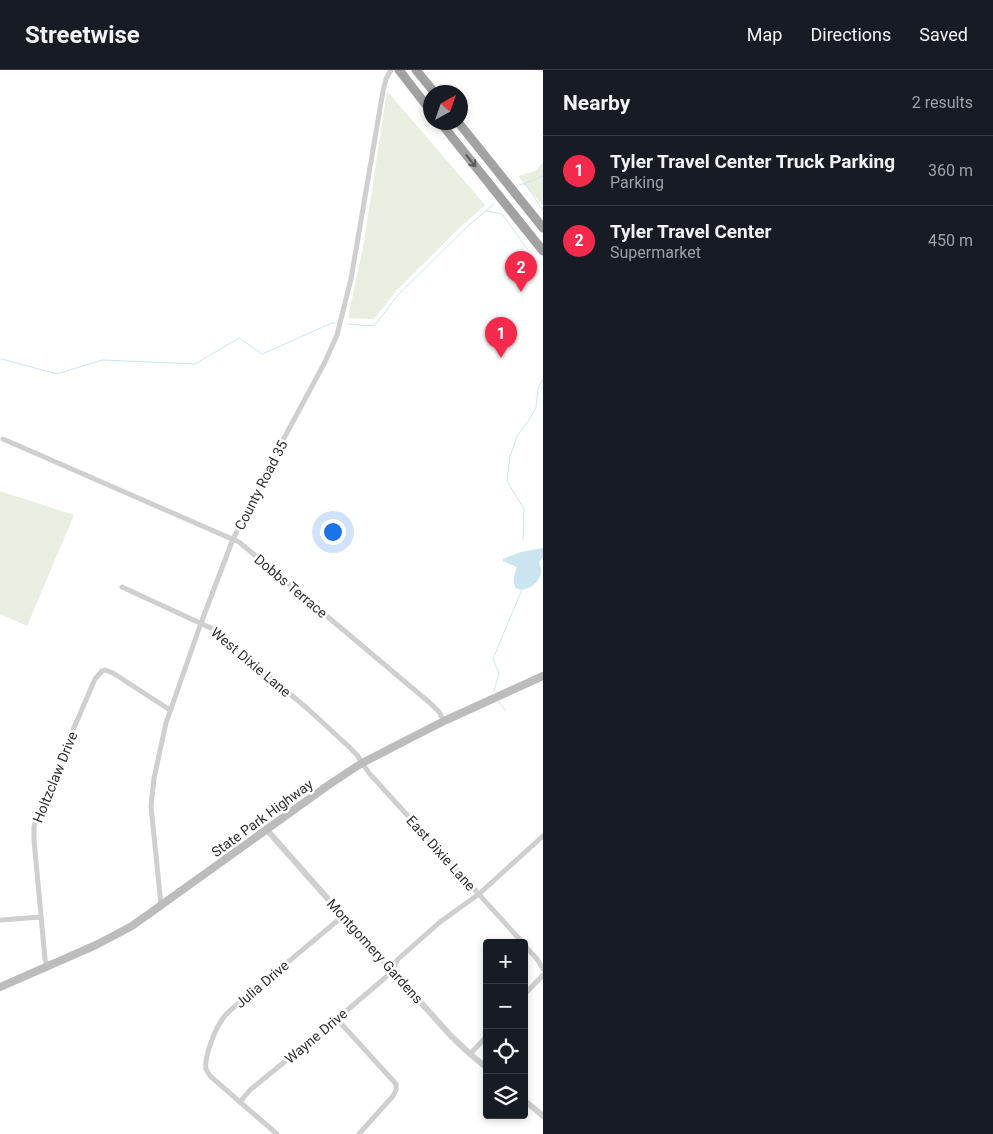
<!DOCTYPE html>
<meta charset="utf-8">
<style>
:root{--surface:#171b24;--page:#20242c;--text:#f1f3f6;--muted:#9ea1a6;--line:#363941;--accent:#f32a4b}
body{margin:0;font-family:Roboto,sans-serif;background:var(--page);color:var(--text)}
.controls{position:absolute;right:15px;bottom:15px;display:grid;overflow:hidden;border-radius:5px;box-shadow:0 2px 8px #0003}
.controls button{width:45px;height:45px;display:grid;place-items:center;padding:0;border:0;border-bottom:1px solid var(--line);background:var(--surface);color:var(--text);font:25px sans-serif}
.compass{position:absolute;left:423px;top:15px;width:45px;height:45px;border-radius:50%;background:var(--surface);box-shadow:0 2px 8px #0003;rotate:40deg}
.you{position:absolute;left:332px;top:461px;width:18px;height:18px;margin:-12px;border:4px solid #fff;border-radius:50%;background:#1a73e8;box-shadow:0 0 0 8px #1a73e833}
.badge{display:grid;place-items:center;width:32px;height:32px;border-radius:50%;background:var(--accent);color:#fff;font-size:16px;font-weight:700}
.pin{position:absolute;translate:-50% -41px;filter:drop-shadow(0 1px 2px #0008)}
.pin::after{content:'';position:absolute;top:26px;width:18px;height:15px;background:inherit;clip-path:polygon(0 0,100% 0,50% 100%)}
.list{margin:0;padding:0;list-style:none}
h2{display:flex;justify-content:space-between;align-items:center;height:65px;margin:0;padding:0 20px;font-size:21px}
h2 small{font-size:16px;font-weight:400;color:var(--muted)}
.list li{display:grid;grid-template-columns:32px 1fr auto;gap:15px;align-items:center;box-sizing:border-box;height:70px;padding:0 20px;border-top:1px solid var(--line)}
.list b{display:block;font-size:19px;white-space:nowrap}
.list p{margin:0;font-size:16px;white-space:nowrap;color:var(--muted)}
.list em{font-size:16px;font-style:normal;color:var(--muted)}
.icon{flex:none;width:28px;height:28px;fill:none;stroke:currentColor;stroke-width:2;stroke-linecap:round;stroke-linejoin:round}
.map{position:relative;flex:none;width:543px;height:1064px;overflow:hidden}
header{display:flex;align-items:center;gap:30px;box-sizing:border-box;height:70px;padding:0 25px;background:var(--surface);border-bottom:1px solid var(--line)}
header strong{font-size:24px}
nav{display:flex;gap:28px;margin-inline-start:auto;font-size:18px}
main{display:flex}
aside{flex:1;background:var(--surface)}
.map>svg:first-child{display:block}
.green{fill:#e9efe0}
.water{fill:#cbe5f0}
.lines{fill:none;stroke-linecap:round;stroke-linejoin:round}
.stream{stroke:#cbe5f0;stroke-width:1}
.minor{stroke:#cfcfcf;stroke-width:5}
.tertiary{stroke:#cfcfcf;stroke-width:6}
.secondary{stroke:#bcbcbc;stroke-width:8}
.trunk{stroke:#a2a2a2;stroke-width:9}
.oneway{stroke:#595959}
.labels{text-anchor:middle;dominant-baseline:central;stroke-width:5;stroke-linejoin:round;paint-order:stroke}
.street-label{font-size:14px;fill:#323232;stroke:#fff}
</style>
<header>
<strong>Streetwise</strong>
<nav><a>Map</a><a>Directions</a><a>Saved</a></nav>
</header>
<main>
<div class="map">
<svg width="543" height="1064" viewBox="0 0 543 1064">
<rect width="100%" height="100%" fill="#fff"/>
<g class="green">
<path d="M387 21 485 135 455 162 398 219 374 249 348 248 364 172Z"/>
<path d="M543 92V136L518 106 535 101Z"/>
<path d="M0 421 74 445 27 556 0 544Z"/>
</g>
<path class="water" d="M543 478V487L539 492C540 496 542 500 541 504 537 520 503 532 517 497L503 491V489L521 482Z"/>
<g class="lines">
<g class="stream">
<path d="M523 113 528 118 543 140"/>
<path d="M520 115 543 106"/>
<path d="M486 141C492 143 496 142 502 144L528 180"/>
<path d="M347 254 374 256 399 224 469 155 494 134"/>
<path d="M0 289H2L57 304 102 290 195 294 239 268 262 284 332 253H336"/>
<path d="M523 470 524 439 507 411 510 387 517 366 529 350 536 338 538 319 543 309"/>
<path d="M494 621 499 603 493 589 522 519"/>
<path d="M499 632 505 640"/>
</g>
<g class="minor">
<path d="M3 369 239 472 430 633 439 642 444 651"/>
<path d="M122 517 213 559 309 640 347 675 357 685 369 703 523 873"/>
<path d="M161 835 151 736 154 708 166 653 201 553 233 469 269 396 325 292 337 265 351 209 383 21 386 9 391 0"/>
<path d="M1 850 41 847"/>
<path d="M524 875 537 889 543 899"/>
<path d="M47 898 45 889 34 770V757L39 739 95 609 102 601 105 600 113 603 170 640"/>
<path d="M524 925 543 905"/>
<path d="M337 949 396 1014V1020L393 1026 359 1064"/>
<path d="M470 984 487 966"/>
<path d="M240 1032 250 1020 337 949 386 907 393 900 397 890 440 852 479 824 543 766"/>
<path d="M277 1064 210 1006C209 1004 207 1001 206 999 204 988 214 962 220 953 223 947 228 942 233 938L343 846"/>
</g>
<g class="tertiary">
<path d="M267 760 343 846 451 966 470 984 487 998"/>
<path d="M524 1030 543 1046"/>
</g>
<path class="secondary" d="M0 917 96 875 132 856 330 714 362 693 444 651 543 606"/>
<g class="trunk">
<path d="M399 0 430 40"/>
<path d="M416 0 434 22"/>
<path d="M440 52 543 181"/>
<path d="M458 52 543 158"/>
</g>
</g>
<defs><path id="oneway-shaft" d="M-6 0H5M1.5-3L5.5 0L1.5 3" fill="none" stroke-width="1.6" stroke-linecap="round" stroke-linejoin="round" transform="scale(1.25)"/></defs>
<use class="oneway" href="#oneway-shaft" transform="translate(471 91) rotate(51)"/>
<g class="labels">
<g class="street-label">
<text transform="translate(261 415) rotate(-63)">County Road 35</text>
<text transform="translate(291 516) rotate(40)">Dobbs Terrace</text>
<text transform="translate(251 592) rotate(40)">West Dixie Lane</text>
<text transform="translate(55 707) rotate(-68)">Holtzclaw Drive</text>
<text transform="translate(262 748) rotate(-36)">State Park Highway</text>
<text transform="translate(441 783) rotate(48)">East Dixie Lane</text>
<text transform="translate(375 881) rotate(48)">Montgomery Gardens</text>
<text transform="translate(262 914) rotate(-40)">Julia Drive</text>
<text transform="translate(316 966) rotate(-40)">Wayne Drive</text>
</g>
</g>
</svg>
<div class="controls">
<button>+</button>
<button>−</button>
<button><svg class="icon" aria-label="locate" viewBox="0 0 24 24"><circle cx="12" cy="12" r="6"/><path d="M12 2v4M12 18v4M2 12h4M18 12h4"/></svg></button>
<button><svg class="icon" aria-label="layers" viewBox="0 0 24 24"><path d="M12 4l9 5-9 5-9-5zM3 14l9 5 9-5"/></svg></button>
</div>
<svg class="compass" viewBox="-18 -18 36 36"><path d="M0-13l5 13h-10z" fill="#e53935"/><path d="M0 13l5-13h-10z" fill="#9ea1a6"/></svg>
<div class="you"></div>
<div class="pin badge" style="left:501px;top:288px">1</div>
<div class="pin badge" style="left:521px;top:222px">2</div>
</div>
<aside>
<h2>Nearby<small>2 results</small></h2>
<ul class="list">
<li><span class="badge">1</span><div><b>Tyler Travel Center Truck Parking</b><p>Parking</p></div><em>360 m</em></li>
<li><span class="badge">2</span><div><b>Tyler Travel Center</b><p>Supermarket</p></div><em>450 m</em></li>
</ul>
</aside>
</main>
